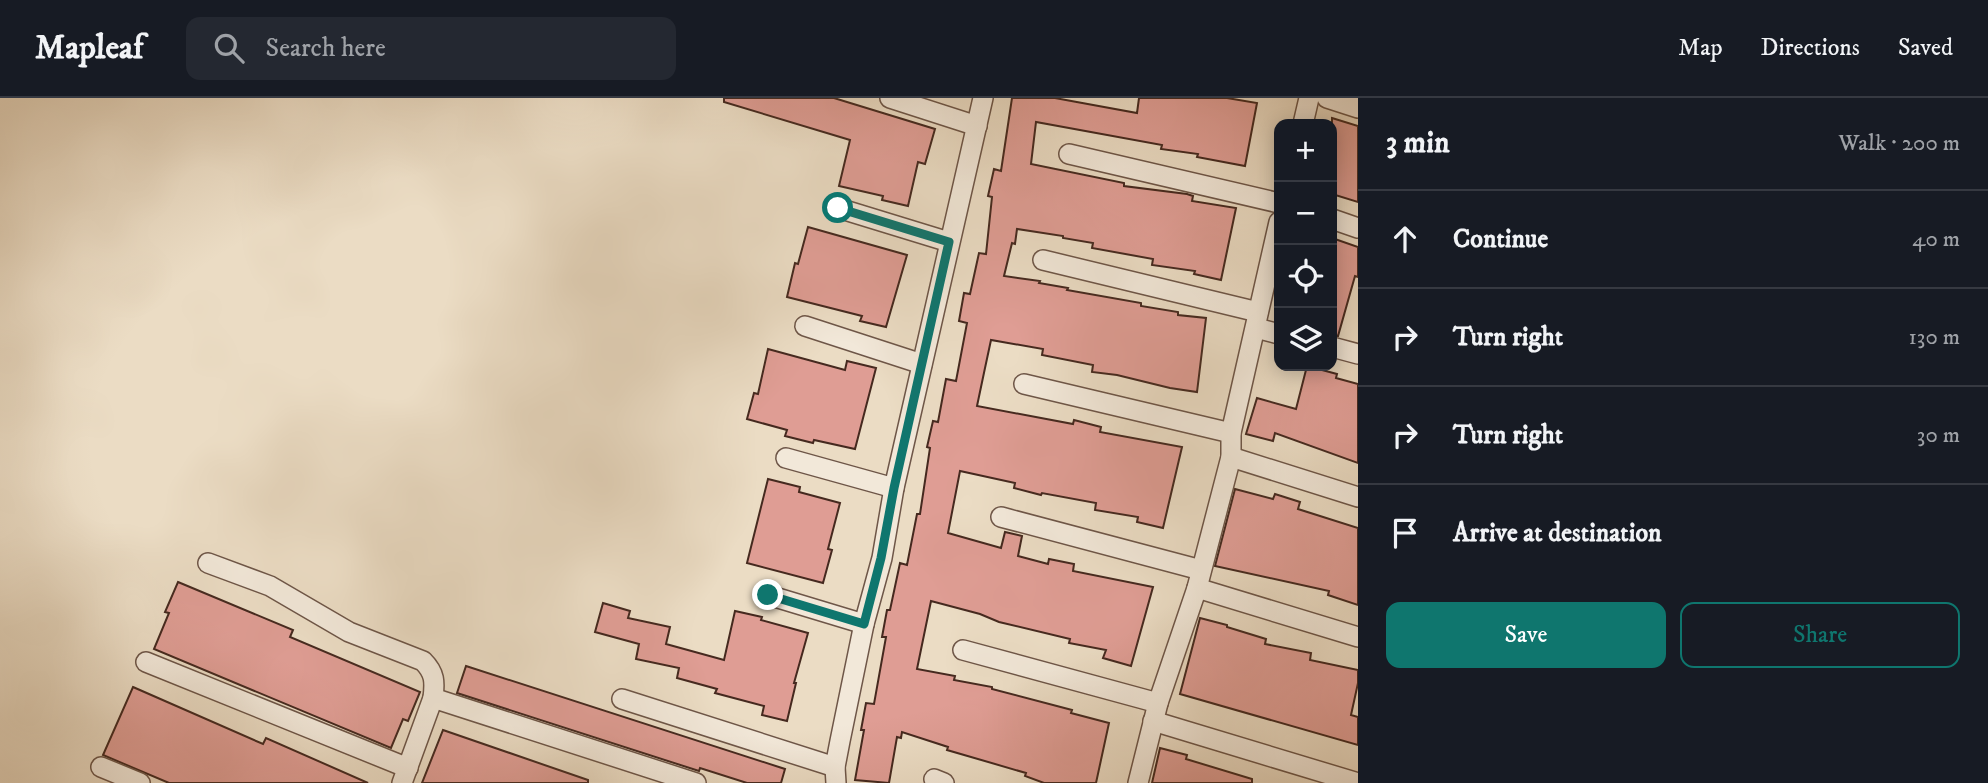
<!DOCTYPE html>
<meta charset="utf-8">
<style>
:root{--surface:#171b24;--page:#242831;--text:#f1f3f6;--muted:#9ea1a6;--line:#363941;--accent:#0f766e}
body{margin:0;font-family:"IM FELL DW Pica",serif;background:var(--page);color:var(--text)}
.controls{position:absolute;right:21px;top:21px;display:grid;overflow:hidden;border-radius:14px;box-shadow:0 4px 18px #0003}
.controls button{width:63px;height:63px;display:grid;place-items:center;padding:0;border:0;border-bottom:2px solid var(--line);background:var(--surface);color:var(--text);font:35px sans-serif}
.stop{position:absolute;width:21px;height:21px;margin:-16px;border:5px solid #0f766e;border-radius:50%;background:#fff}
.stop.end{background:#0f766e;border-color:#fff;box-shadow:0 2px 7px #0008}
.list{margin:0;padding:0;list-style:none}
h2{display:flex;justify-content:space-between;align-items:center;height:91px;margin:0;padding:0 28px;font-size:30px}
h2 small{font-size:23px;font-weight:400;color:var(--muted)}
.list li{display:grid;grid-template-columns:46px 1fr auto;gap:21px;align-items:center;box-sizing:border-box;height:98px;padding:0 28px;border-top:2px solid var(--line)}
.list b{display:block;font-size:26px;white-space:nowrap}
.list em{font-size:23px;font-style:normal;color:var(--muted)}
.actions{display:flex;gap:14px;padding:21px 28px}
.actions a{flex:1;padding:16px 0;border:2px solid var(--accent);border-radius:14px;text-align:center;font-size:24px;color:var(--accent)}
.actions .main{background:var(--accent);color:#fff}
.icon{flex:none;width:38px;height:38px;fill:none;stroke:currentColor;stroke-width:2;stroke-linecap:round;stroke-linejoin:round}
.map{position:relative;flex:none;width:1358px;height:685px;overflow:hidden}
header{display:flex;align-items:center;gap:42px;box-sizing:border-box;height:98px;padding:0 35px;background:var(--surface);border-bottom:2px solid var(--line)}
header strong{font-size:33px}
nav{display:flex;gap:38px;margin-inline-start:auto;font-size:24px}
.search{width:490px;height:63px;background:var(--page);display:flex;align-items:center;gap:18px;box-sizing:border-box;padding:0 24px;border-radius:14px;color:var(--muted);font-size:26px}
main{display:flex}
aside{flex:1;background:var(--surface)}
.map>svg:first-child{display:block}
.building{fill:#df9d94;stroke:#45291f;stroke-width:2}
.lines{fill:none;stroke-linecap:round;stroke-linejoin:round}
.street-casing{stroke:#6e5648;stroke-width:22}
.street{stroke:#f2e8d9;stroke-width:19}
.route{stroke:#0f766e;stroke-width:9}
</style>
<header>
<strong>Mapleaf</strong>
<div class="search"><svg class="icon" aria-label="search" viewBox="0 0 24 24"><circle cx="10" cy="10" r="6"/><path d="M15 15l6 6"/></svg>Search here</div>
<nav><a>Map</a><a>Directions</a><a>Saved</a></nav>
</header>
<main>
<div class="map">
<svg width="1358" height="685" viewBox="0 0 1358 685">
<rect width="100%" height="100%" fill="#ebdcc4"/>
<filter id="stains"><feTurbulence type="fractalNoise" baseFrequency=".00286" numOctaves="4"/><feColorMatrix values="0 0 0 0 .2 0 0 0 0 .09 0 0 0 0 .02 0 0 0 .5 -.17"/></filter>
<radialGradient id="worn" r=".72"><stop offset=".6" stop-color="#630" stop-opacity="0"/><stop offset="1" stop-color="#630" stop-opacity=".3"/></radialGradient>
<g class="building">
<path d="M724 0H834L935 31 925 66 918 64 908 108 882 102 883 98 839 88 850 42 724 4Z"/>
<path d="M1012 0H1055L1137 15 1139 0H1227L1257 5 1245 68 1197 59 1198 56 1161 51 1162 47 1036 24 1031 66 1124 85V88L1187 96 1193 98 1192 103 1236 110 1221 182 1194 176 1195 173 1152 167 1153 161 1092 150 1093 145 1063 140V138L1017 131 1015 146 1012 145 1004 178 1040 183 1039 185 1068 190 1067 192 1141 205V208L1178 214V217L1206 220 1197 294 1170 290 1117 277 1092 274 1093 267 1042 257 1043 251 991 242 985 270 977 308 1073 326 1074 322 1101 329 1100 334 1182 349 1163 430 1137 424 1138 419 1095 412 1096 405 1042 395 1041 397 1014 390 1015 385 960 373 948 435 1001 450 1005 434 1022 438 1018 458 1048 466 1049 461 1074 466 1073 473 1153 489 1131 568 1103 560 1106 552 1069 545 1070 541 999 524 980 516 931 503 917 571 955 578 954 582 992 589V591L1072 612 1071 615 1109 625 1096 685H1044L1025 678 1026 675 947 652 948 649 902 634 901 640 897 639 889 685 855 682 864 632H861L866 605 874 606 886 539H882L887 512H890L900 465 907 467 917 416H920L930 350 927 349 933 323 938 324 946 281 956 283 967 225 959 223 964 195 970 196 979 155 986 156 992 99 988 98 994 71 1001 73Z"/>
<path d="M1332 20 1358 28V104L1332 96Z"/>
<path d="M808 129 907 157 886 229 860 223 862 218 787 199 795 165 798 166Z"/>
<path d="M1332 140 1358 149V179L1355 178 1338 238 1332 237Z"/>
<path d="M768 251 845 272 847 263 876 270 855 351 814 342 813 345 785 338 787 332 747 321 754 295 758 296Z"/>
<path d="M1307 268 1337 276 1336 280 1358 286V365L1275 335 1273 343 1246 336 1257 300 1296 311Z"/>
<path d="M768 381 800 389 799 394 840 405 828 451 832 452 823 485 747 465Z"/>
<path d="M1235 391 1273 401 1275 396 1300 404 1298 411 1358 430V507L1328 497 1329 493 1215 468Z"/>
<path d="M178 484 293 532 290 539 420 594 408 623 403 621 391 650 154 551 169 515 165 514Z"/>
<path d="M603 505 630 513 628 520 670 529 666 546 724 562 735 513 762 519 761 522 808 535 794 585H796L787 623 762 617 764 608 715 595 717 591 677 580 679 570 636 561 639 546 595 534Z"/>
<path d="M1200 520 1227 527V529L1266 541 1265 546 1311 555 1310 562 1358 572V585L1351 617 1358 619V647L1180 596Z"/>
<path d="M466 568 785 671 781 685H747L700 670 699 673 457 595Z"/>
<path d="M133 589 263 646 266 640 368 685H169L103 657Z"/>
<path d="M443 632 588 682V685H422Z"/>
<path d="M1160 650 1187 657 1186 661 1252 681V685H1152Z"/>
</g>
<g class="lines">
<g class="street-casing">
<g id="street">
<path d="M890 0 977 28"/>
<path d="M1327 0 1358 10"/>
<path d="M1303 26 1309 0"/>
<path d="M1069 56 1279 105"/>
<path d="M838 110 949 144"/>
<path d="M1332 121 1358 130"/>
<path d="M1043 162 1258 214"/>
<path d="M805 228 922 266"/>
<path d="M1256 230 1279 236"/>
<path d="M1332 249 1358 256"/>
<path d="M1024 286 1231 335"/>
<path d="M1231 359 1358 399"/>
<path d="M786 360 894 390"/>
<path d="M1001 419 1201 472"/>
<path d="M208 465 270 488 349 534 423 563C435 575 435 584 433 600L402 685"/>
<path d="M1197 490 1358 539"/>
<path d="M768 497 864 526"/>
<path d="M963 552 1158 605"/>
<path d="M146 564 408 670"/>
<path d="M433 600 696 685"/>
<path d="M622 601 835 669"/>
<path d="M1153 623 1358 685"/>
<path d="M101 669 140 685"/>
<path d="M934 681 944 685"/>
<path d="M836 685 835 669 840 643 864 526 882 460 894 390 983 0"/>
<path d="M1138 685 1158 605 1197 490 1231 359V335L1279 124"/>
</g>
</g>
<use href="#street" class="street"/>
</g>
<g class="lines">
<path class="route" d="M768 497 864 526 881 460 894 390 949 144 838 110"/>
</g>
<rect width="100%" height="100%" filter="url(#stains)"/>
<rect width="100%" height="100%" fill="url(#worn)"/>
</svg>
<div class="controls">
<button>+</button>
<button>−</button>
<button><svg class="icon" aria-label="locate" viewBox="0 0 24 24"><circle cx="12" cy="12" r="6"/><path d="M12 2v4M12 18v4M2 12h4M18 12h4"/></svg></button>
<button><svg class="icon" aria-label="layers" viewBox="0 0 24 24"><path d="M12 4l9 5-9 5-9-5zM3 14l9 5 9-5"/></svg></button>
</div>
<div class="stop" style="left:838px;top:110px"></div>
<div class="stop end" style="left:768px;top:497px"></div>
</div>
<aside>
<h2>3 min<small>Walk · 200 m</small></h2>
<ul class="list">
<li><svg class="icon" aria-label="ahead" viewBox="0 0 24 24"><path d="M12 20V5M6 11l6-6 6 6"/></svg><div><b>Continue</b></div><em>40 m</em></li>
<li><svg class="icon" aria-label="right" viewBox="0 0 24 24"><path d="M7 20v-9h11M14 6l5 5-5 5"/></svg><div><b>Turn right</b></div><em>130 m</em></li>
<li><svg class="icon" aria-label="right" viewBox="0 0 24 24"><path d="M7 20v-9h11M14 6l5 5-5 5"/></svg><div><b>Turn right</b></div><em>30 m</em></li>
<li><svg class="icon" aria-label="arrive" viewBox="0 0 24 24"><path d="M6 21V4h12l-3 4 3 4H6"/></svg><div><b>Arrive at destination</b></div></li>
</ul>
<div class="actions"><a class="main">Save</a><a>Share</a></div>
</aside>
</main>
